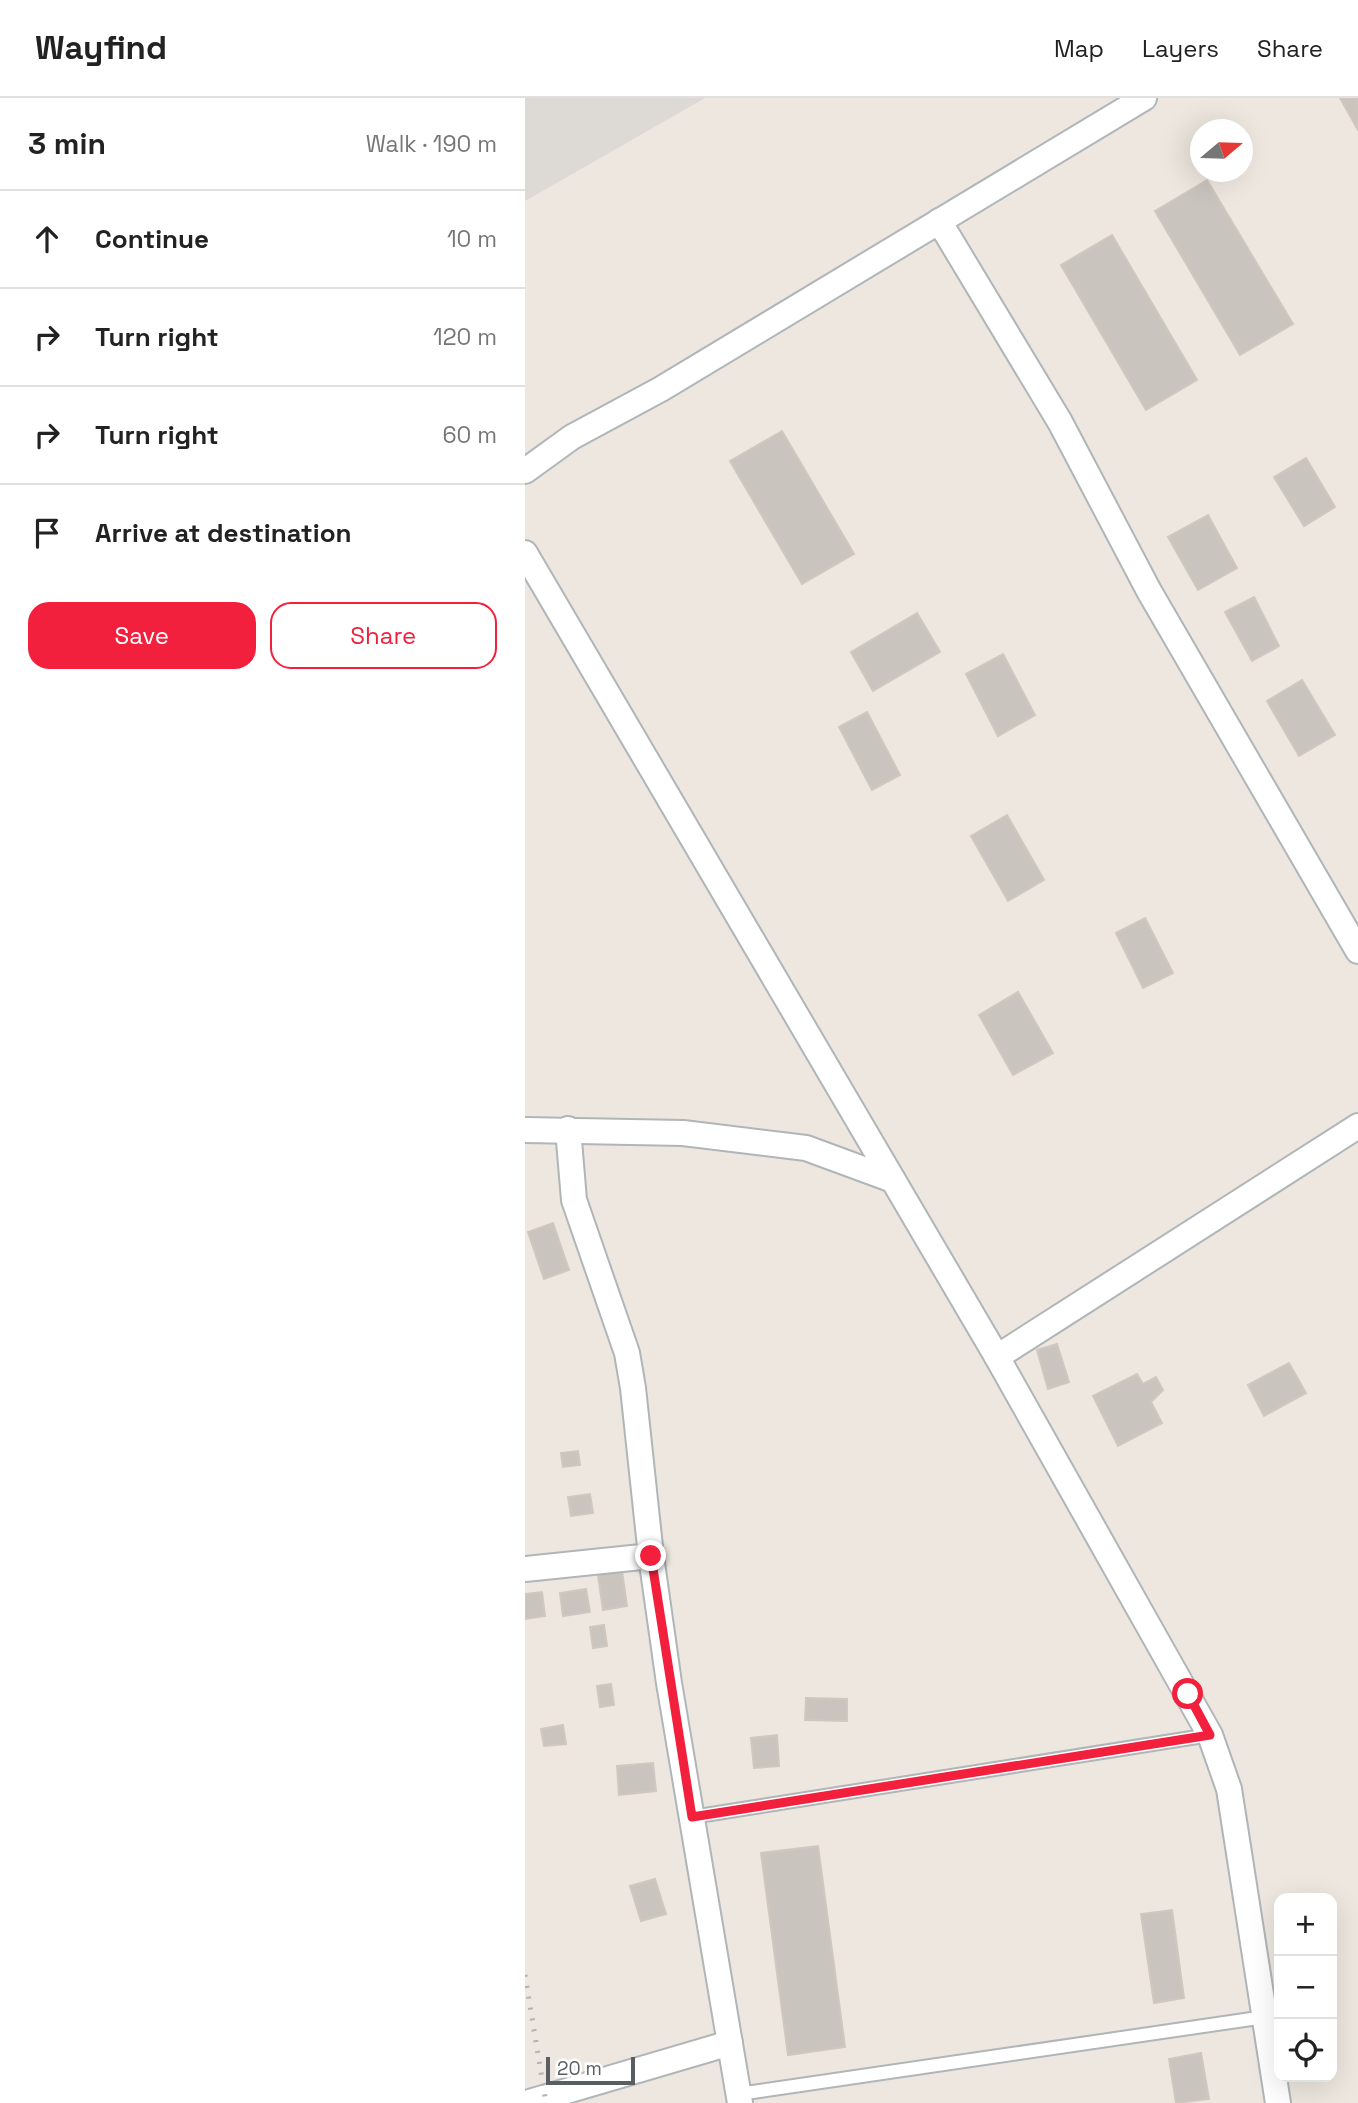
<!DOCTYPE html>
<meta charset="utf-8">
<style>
:root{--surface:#fff;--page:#f2f2f2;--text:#222;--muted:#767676;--line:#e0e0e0;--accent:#f2203c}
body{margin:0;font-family:"Space Grotesk",sans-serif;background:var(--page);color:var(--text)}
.controls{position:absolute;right:21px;bottom:21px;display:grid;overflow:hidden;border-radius:14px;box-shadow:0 7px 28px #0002}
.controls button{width:63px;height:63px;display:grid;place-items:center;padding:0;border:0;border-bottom:2px solid var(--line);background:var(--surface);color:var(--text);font:35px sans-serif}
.compass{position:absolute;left:665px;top:21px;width:63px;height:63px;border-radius:50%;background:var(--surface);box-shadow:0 7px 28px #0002;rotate:71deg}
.scale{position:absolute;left:21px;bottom:18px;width:89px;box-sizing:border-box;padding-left:7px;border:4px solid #585e62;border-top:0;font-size:19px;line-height:24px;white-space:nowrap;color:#585e62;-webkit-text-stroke:5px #fff;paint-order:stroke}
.stop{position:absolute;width:21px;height:21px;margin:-16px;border:5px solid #f2203c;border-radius:50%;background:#fff}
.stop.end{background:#f2203c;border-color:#fff;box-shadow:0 2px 7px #0008}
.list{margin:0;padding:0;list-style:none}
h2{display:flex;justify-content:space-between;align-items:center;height:91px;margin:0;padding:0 28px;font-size:30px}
h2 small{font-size:23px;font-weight:400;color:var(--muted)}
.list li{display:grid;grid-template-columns:46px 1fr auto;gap:21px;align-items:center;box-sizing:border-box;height:98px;padding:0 28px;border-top:2px solid var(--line)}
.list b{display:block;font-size:26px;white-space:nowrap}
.list em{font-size:23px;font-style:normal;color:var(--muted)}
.actions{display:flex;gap:14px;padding:21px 28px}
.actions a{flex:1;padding:16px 0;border:2px solid var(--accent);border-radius:21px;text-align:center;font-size:24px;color:var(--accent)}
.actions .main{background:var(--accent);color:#fff}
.icon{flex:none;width:38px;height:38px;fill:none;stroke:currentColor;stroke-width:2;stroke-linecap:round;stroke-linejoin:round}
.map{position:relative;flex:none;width:833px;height:2005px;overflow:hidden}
header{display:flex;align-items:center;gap:42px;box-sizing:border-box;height:98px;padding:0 35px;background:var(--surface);border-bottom:2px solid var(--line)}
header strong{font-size:33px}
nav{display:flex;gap:38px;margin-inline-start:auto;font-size:24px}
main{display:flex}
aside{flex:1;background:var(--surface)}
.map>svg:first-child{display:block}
.industrial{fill:#ddd9d4}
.building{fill:#c9c4be;stroke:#d1c7bd;stroke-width:2}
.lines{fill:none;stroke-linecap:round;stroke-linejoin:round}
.lane-casing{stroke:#b0b5b8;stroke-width:16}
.street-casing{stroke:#b0b5b8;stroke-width:28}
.lane{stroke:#fff;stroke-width:12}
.street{stroke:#fff;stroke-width:24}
.rail{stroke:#b1b2b3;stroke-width:5;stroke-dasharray:2 9;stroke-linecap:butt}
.route{stroke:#f2203c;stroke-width:9}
</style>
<header>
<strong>Wayfind</strong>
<nav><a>Map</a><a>Layers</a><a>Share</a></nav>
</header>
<main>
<aside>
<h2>3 min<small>Walk · 190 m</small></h2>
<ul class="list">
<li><svg class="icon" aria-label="ahead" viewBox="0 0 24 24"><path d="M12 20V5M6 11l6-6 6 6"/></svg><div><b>Continue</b></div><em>10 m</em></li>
<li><svg class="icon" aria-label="right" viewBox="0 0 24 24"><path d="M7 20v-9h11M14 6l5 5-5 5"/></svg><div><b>Turn right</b></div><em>120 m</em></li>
<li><svg class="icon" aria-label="right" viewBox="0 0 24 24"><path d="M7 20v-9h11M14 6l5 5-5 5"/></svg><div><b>Turn right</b></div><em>60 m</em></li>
<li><svg class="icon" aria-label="arrive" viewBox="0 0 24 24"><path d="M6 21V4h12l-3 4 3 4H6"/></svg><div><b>Arrive at destination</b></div></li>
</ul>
<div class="actions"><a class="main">Save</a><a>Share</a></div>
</aside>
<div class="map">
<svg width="833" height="2005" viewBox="0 0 833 2005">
<rect width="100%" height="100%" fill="#ede7df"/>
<path class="industrial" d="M0 0H180L0 103Z"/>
<g class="building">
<path d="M815 0H833V32Z"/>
<path d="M682 82 768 226 715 257 630 113Z"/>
<path d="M587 137 672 282 621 312 536 167Z"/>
<path d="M257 333 329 456 277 486 205 363Z"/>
<path d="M781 360 810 409 779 428 749 379Z"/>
<path d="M683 417 712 470 673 492 643 439Z"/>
<path d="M729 499 754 548 727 563 700 514Z"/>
<path d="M392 515 415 554 348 593 326 554Z"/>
<path d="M478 556 510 617 473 638 441 576Z"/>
<path d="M777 582 810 637 774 658 742 603Z"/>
<path d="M342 614 375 677 347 692 314 629Z"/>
<path d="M482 717 519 782 483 803 446 738Z"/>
<path d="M620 820 648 875 618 890 591 835Z"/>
<path d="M493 894 528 955 488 977 454 917Z"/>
<path d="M28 1125 44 1172 19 1181 3 1134Z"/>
<path d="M532 1246 544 1284 523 1291 512 1252Z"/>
<path d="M764 1265 781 1295 739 1318 723 1287Z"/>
<path d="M612 1276 618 1286 631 1279 638 1292 626 1304 637 1325 593 1348 568 1298Z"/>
<path d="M53 1353 55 1367 38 1369 36 1355Z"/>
<path d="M65 1396 68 1415 46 1418 43 1399Z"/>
<path d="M97 1473 102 1508 78 1512 73 1477Z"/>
<path d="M61 1491 65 1514 38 1518 35 1495Z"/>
<path d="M17 1494 20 1518 0 1521V1496Z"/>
<path d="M79 1527 82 1548 68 1550 65 1529Z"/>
<path d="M86 1586 89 1607 75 1609 72 1588Z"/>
<path d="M281 1600 322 1601V1623L280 1622Z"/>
<path d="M38 1627 41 1646 19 1648 16 1631Z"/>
<path d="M252 1637 254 1668 229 1670 226 1640Z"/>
<path d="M128 1665 131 1693 94 1697 92 1668Z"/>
<path d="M293 1748 320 1949 263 1957 236 1755Z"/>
<path d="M130 1781 141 1816 116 1823 105 1788Z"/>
<path d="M647 1812 659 1900 629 1905 616 1816Z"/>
<path d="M676 1955 684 2001 651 2005 644 1961Z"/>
</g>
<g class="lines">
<g class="lane-casing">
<g id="lane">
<path d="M167 1719 685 1637"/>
<path d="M214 1996 740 1919"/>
</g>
</g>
<g class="street-casing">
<g id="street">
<path d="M414 123 535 324 624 493 833 853"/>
<path d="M0 373 47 339 136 291 619 0"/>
<path d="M0 455 472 1259 685 1637 704 1691 753 2005"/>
<path d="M43 1031 49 1102 102 1255 108 1290 126 1458 144 1585 215 2005"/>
<path d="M0 1032 158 1035 281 1050 368 1082"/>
<path d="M472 1259 833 1028"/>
<path d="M0 1471 126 1458"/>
<path d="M1 2005 205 1945"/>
</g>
</g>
<use href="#lane" class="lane"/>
<use href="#street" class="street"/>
<path class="rail" d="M0 1877 21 2005"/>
</g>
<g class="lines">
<path class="route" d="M126 1458 167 1719 685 1637 663 1596"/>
</g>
</svg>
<div class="controls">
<button>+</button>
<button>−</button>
<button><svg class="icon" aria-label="locate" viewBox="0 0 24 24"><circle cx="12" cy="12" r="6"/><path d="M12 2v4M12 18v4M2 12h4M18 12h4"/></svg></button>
</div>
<svg class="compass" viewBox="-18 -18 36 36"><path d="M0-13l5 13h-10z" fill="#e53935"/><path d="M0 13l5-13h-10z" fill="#767676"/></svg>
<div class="scale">20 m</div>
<div class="stop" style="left:663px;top:1596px"></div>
<div class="stop end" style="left:126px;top:1458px"></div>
</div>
</main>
